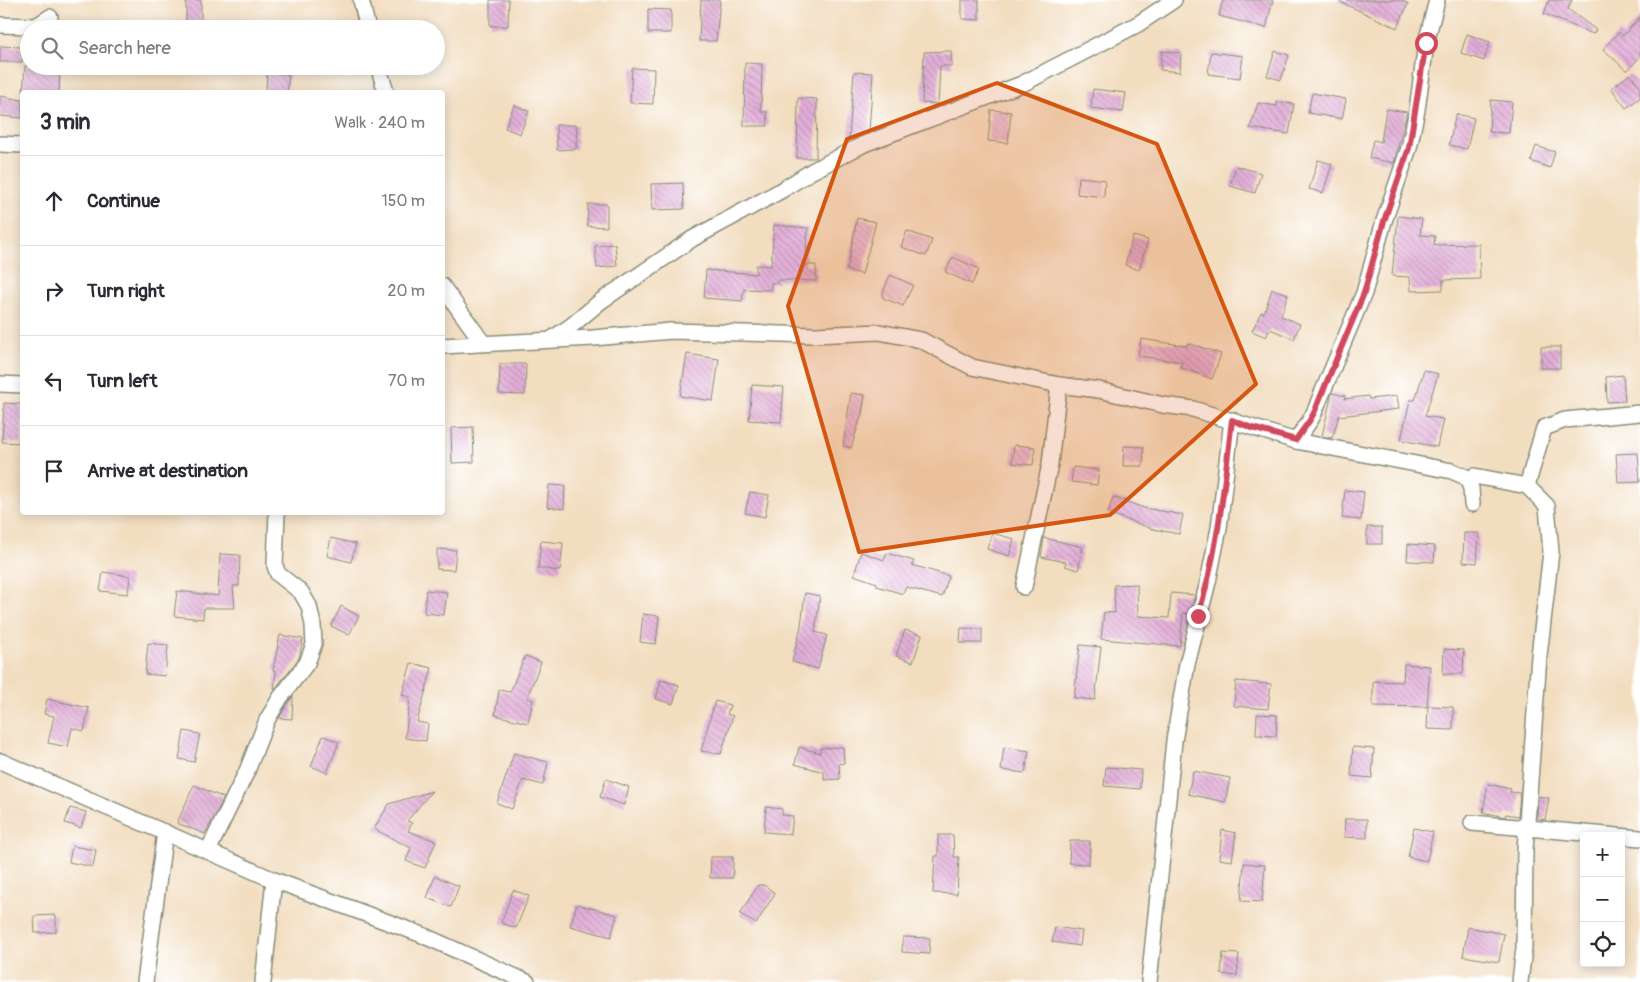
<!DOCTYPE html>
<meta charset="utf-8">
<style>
:root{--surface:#fff;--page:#f2f2f3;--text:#2b2b33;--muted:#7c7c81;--line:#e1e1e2}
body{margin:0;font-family:Pangolin,sans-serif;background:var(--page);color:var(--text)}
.controls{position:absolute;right:15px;bottom:15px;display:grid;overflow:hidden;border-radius:5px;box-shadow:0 2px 12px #0003}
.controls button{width:45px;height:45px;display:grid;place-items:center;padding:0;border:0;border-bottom:1px solid var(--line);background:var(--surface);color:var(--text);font:25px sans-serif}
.stop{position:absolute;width:15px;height:15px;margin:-11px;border:4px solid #d1495b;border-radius:50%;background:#fff}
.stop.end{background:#d1495b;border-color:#fff;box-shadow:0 1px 5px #0008}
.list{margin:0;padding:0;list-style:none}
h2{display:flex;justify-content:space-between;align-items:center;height:65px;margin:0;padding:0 20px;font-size:21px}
h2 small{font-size:16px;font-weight:400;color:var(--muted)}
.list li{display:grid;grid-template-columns:32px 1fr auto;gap:15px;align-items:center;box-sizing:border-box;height:90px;padding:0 20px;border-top:1px solid var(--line)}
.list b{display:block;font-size:19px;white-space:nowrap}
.list em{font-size:16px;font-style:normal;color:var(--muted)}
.icon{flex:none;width:28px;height:28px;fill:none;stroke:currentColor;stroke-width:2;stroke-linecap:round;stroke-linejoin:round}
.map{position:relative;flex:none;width:1640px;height:982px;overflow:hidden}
.search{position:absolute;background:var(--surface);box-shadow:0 2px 12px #0003;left:20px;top:20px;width:425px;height:55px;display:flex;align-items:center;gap:12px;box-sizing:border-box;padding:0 18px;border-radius:28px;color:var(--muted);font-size:19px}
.panel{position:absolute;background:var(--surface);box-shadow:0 2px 12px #0003;left:20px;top:90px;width:425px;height:425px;border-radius:5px}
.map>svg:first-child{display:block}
.building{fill:url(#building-back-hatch)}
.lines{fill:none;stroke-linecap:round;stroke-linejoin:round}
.street-casing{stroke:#888d7a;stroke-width:18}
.street{stroke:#fff;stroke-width:15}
.route{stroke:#d1495b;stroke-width:6}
.marked{fill:#d45610;fill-opacity:0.2;stroke:#d45610;stroke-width:4;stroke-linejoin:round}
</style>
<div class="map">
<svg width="1640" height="982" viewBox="0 0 1640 982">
<defs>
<pattern id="building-back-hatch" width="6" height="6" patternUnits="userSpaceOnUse" patternTransform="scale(1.25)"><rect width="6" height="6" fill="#e3aed8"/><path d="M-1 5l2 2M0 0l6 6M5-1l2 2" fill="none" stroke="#b78fb0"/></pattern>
</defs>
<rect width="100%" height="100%" fill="#fff"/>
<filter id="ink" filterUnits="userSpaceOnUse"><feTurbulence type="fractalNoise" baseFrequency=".02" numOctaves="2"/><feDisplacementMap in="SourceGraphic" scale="10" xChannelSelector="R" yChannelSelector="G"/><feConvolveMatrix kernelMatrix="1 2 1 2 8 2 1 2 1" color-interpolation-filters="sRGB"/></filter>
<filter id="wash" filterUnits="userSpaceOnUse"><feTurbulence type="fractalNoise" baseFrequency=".0096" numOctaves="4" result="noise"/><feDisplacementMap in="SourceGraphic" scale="20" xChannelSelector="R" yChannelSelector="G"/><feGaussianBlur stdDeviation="1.12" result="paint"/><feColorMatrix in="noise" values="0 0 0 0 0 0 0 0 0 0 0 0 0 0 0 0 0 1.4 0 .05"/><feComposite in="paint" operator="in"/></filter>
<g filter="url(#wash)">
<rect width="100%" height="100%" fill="#f2ddbf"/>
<g id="blocks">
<g class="building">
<path d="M186 0H201V22L186 21Z"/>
<path d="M490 0H509L508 26H490Z"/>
<path d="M701 0H720L716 41H699Z"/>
<path d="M962 0H979V20L962 19Z"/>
<path d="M1223 0H1273L1266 28 1219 16Z"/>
<path d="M1336 0H1400L1408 4 1397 28Z"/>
<path d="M1549 0H1572L1568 9 1596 30 1593 34 1544 14Z"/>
<path d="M648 9 671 10V33H648Z"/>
<path d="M1640 17V57L1627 71 1603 49 1619 32 1623 36Z"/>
<path d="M1467 34 1490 42 1484 61 1461 53Z"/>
<path d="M0 46 22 47V62H0Z"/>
<path d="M951 51 952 66H940L938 104 922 103 924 52Z"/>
<path d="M1162 51 1181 53 1180 72 1160 70Z"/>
<path d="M1275 51 1289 55 1281 80 1267 76Z"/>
<path d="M1211 52 1243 56 1240 78 1208 74Z"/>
<path d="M745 63 762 64 761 112H767L768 126H744Z"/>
<path d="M25 66H60L59 92H23Z"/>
<path d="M632 68 654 69 653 104 630 103Z"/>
<path d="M854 72 873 73 869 132 855 138H849Z"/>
<path d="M267 73 289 74 287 92 266 90Z"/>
<path d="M1630 74 1640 87V98L1626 108 1611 88Z"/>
<path d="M1093 89 1126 93 1123 112 1091 108Z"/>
<path d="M1312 93 1346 99 1342 119 1308 113Z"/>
<path d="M0 96 22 100V118L0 116Z"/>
<path d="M798 98 817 99 816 158H797Z"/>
<path d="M1491 100 1512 102 1509 133 1489 132Z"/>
<path d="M1277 102 1294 104 1289 134 1250 128 1258 103 1277 106Z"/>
<path d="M514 105 529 111 520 134 505 128Z"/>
<path d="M1386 109 1407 112 1394 163 1369 158 1373 140 1381 142Z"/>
<path d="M991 110 1011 112 1008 143 988 141Z"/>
<path d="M1456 114 1474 118 1467 149 1449 145Z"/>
<path d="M556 125H577L576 149 557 150Z"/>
<path d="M1536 146 1555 152 1550 168 1531 161Z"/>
<path d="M1318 160 1332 164 1323 193 1309 189Z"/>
<path d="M1236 166 1261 173 1255 193 1230 186Z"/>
<path d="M1079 177 1105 180 1104 197 1077 194Z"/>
<path d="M683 183 684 209 652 210 651 184Z"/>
<path d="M588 204H607V227L587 226Z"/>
<path d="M1398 216 1422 219 1420 235 1435 236 1434 245 1479 244 1480 279 1443 280V290L1411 291 1410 277 1392 276Z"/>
<path d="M857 218 876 222 862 274 847 270Z"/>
<path d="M774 225 808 228 805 265H816V281L778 280V283H771V290L744 289 742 301 704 298 706 270 756 274V265L771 266Z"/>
<path d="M907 231 932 240 926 256 901 247Z"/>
<path d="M1133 236 1148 240 1139 270 1125 265Z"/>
<path d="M615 244 617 266 597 268 595 246Z"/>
<path d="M953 257 979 269 972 284 945 272Z"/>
<path d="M890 275 913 285 903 306 883 298V292Z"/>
<path d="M1272 289 1288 294 1281 316 1300 324 1294 339 1270 329 1266 337 1252 331 1261 312 1264 313Z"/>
<path d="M1141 339 1187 346 1188 343 1221 354 1212 379 1180 367 1182 362 1138 356Z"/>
<rect x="1541" y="347" width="19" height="21"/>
<path d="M687 354 719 359 713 401 680 396Z"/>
<path d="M500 364H526L525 395 499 394Z"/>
<path d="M1424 370 1438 374 1425 416 1443 419 1437 447 1401 440 1410 400H1415Z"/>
<path d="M1623 375 1625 401 1607 402 1606 377Z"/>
<path d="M752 385 784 387 781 422 749 420Z"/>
<path d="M851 393 865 395 862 413 851 448 843 446Z"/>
<path d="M1332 393 1345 396 1344 399 1368 396 1369 399 1397 396 1399 409 1339 416 1332 438 1322 436Z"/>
<path d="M4 403 22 404V443L2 442Z"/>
<path d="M473 427 474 462 452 463 451 428Z"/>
<path d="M1014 445 1035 447 1033 465 1012 463Z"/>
<path d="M1124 446 1144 447 1143 466H1123Z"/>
<path d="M1638 453 1640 482 1618 483 1616 454Z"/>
<path d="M1073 467 1099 470 1097 485 1071 482Z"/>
<path d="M549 485 565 486 564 509 547 507Z"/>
<path d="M1345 490 1364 492 1361 520 1342 518Z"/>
<path d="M750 492 769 495 765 517 745 513Z"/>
<path d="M1113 497 1144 508 1183 515 1179 534 1153 529 1108 513Z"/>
<rect x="1367" y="527" width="15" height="17"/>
<path d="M992 533 1014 539 1009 556 987 549Z"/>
<path d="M1464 533H1479L1477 563 1463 562Z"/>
<path d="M331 538 356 544 351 562 327 556Z"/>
<path d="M1044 538 1083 547 1078 570 1065 566 1066 562 1041 557Z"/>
<path d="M541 541 563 543 560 571 538 568Z"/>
<path d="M1408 544 1435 546 1434 562 1407 561Z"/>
<path d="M437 549 456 550 454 570 437 569Z"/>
<path d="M861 552 884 560 887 553 914 561 912 565 949 576 942 597 906 587 903 594 877 586V583L854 575Z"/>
<path d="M220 554 240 555 239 586H233L235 608H204L203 619 174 616 177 591 218 596Z"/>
<path d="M103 572 130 576 128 594 100 591Z"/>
<path d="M1137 584 1138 616 1169 618 1171 593 1195 595 1190 614 1183 613 1180 646 1101 639 1104 612 1115 613 1114 585Z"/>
<path d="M426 590 447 592 444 615 424 613Z"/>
<path d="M805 593 820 596 815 632 827 635 818 669 792 662 801 626Z"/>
<path d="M341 606 359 616 349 635 331 626Z"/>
<path d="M643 614 659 616 656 644 640 642Z"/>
<path d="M961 628 982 629V643H960Z"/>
<path d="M905 630 922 635 913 662 896 656Z"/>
<path d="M280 635 303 639 299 658 274 690 276 671 273 670Z"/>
<path d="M148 643 168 645 165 676 145 674Z"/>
<path d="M1080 645 1101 647 1095 700 1074 698Z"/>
<path d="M1444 649 1464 650 1463 674H1443Z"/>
<path d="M525 656 541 662 527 698 533 700 528 723 495 715 499 690 510 692Z"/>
<path d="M411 663 432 668 417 722 428 724 426 741 405 738 410 697 402 695Z"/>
<path d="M1404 664 1430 666 1427 707 1373 706V681L1403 682Z"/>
<path d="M661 680 679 685 673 704 656 699Z"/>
<path d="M1236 681 1271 684 1268 709 1234 706Z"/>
<path d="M293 696 292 719 279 718 288 703Z"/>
<path d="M47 699 89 708 84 731 72 728 68 747 48 743 54 716 44 714Z"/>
<path d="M715 701 730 705 727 714 733 716 721 754 701 751Z"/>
<path d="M1428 706 1453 707V730L1427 729Z"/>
<path d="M1257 714 1277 715 1276 736 1256 735Z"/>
<path d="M184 731 200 734 194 762 179 759Z"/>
<path d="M323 736 339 742 327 773 311 766Z"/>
<path d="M799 747 820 753V748L843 747 844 763 839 764 840 779 824 780V772L795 764Z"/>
<path d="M1004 747 1029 751 1025 773 1001 770Z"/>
<path d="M1353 747 1374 749 1372 778 1351 776Z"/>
<path d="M514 753 548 762 543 785 523 780 512 809 497 803Z"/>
<path d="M1106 767 1141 770 1140 789 1104 786Z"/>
<path d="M1193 771 1230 778 1225 802 1188 794Z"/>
<path d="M606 779 629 787 624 805 600 797Z"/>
<path d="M1488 784 1511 789 1510 792 1520 793 1518 816 1506 814 1505 817 1483 812Z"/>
<path d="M194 785 224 798 205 834 177 823Z"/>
<path d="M432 791 407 821 412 823 408 831 436 841 425 868 406 861 411 848 374 829 389 804Z"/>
<path d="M1538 796 1549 798 1545 820 1537 818Z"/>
<path d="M766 807 782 809V815L793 816 791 834 764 832Z"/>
<path d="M70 808 86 812 81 828 65 823Z"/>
<path d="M1345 819H1367V838L1344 837Z"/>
<path d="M1414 828 1433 832 1427 861 1408 857Z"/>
<path d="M1222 830 1236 833 1232 861 1219 859Z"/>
<path d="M938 835H953L954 857H959L957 894 933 893 935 856H938Z"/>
<path d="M1070 841H1090L1089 864 1069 863Z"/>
<path d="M72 846 96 850 93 867 69 862Z"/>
<path d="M711 857H733V878H710Z"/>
<path d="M1244 863 1265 865 1262 902 1241 901Z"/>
<path d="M435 876 459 886 451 907 427 898Z"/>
<path d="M758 885H764L775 893 756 924 740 914Z"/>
<path d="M513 890 529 896 516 928 501 923Z"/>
<path d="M577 904 617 915 611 937 570 926Z"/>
<path d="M56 915V932L35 933 34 916Z"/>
<path d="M1055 927 1082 931 1080 946 1052 942Z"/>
<path d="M1468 927 1504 934 1499 962 1463 956Z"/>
<path d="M903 937 930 938 929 954 902 952Z"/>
<path d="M1223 953 1239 954 1237 976 1221 974Z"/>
</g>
</g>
</g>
<g filter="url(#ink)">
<use href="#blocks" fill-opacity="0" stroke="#888d7a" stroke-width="1"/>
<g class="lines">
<g class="street-casing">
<g id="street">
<path d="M361 0 368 29"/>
<path d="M0 25 36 26 50 17"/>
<path d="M378 66 386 92"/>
<path d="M0 144 22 145"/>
<path d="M442 286 483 343"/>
<path d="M552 339 571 326 601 301 692 239 782 190 812 171 864 144 1022 84 1138 24 1174 0"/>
<path d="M442 346 593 338 671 331 815 335 879 332 921 340 972 367 1059 385 1099 390 1163 405 1193 409 1296 441 1452 471 1466 477 1471 488 1472 504"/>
<path d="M0 384 22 385"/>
<path d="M1296 441C1305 426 1313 420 1318 403L1364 293 1384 221 1409 148 1417 110 1426 43 1437 0"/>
<path d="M1474 476 1527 486 1547 506 1551 552 1539 656 1525 850 1524 948 1520 982"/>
<path d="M1527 486 1544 428 1565 420 1640 413"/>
<path d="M1024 587 1050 464 1059 385"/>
<path d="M0 761 274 880 420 934 527 982"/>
<path d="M1472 823 1640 838"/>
<path d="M208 851 247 771 267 720 280 698 307 663 314 644 313 625 309 606 301 592 278 574 275 566 277 512"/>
<path d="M145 982 165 832"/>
<path d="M263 982 274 880"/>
<path d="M1149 982 1174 741 1187 664 1208 582 1219 528 1232 420"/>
</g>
</g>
<use href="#street" class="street"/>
</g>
</g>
<g class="lines" filter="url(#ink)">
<path class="route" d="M1198 616C1218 552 1224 486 1232 420L1252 428 1296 440C1304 427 1314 418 1318 403L1364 293 1384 221 1409 148 1426 43"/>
</g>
<path class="marked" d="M997 83 1157 144 1256 384 1110 515 859 552 788 306 847 139Z"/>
</svg>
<div class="controls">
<button>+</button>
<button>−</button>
<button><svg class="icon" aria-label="locate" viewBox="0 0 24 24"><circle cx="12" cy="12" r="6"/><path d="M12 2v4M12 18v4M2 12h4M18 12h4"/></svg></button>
</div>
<div class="stop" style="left:1426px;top:43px"></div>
<div class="stop end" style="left:1198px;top:616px"></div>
<div class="search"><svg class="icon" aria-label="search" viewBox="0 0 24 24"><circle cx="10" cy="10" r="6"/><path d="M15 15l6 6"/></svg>Search here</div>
<section class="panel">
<h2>3 min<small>Walk · 240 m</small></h2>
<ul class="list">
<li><svg class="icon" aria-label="ahead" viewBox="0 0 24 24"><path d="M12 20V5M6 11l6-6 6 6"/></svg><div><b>Continue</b></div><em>150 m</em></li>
<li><svg class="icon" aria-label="right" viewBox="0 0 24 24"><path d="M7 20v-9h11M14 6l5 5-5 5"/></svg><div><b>Turn right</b></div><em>20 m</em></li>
<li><svg class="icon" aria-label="left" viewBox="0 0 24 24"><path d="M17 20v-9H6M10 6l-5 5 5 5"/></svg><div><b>Turn left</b></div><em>70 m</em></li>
<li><svg class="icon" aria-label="arrive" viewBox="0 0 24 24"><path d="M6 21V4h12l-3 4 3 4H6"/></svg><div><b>Arrive at destination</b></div></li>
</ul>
</section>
</div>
